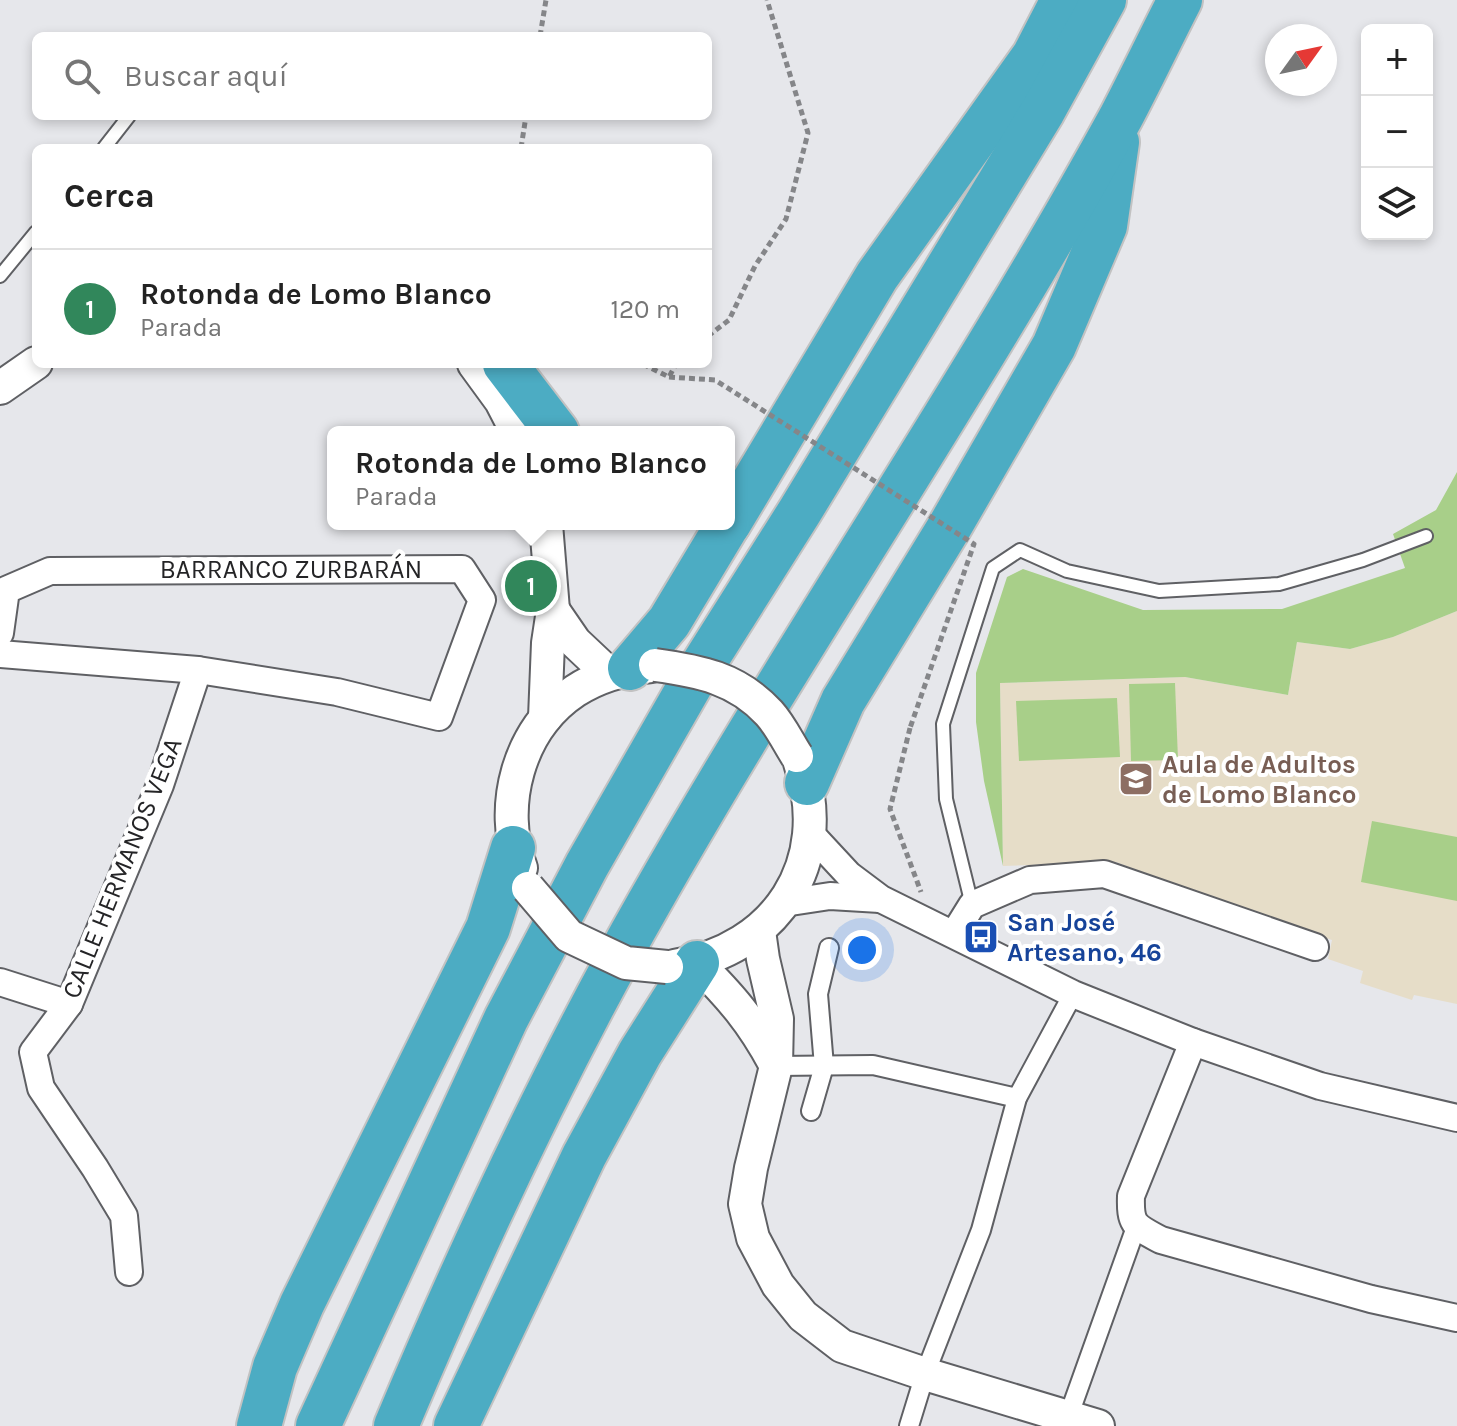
<!DOCTYPE html>
<html lang="es">
<meta charset="utf-8">
<style>
:root{--surface:#fff;--page:#f2f2f2;--text:#222;--muted:#767676;--line:#e0e0e0;--accent:#31875b}
body{margin:0;font-family:Karla,sans-serif;background:var(--page);color:var(--text)}
.controls{position:absolute;right:24px;top:24px;display:grid;overflow:hidden;border-radius:12px;box-shadow:0 4px 12px #0003}
.controls button{width:72px;height:72px;display:grid;place-items:center;padding:0;border:0;border-bottom:2px solid var(--line);background:var(--surface);color:var(--text);font:40px sans-serif}
.compass{position:absolute;left:1265px;top:24px;width:72px;height:72px;border-radius:50%;background:var(--surface);box-shadow:0 4px 12px #0003;rotate:57deg}
.you{position:absolute;left:862px;top:950px;width:28px;height:28px;margin:-20px;border:6px solid #fff;border-radius:50%;background:#1a73e8;box-shadow:0 0 0 12px #1a73e833}
.badge{display:grid;place-items:center;width:52px;height:52px;border-radius:50%;background:var(--accent);color:#fff;font-size:26px;font-weight:700}
.pin{position:absolute;translate:-50% -50%;border:4px solid #fff;box-shadow:0 2px 8px #0006}
.popup{position:absolute;left:327px;top:426px;width:408px;height:104px;box-sizing:border-box;display:grid;place-content:center;border-radius:12px;background:var(--surface);filter:drop-shadow(0 2px 6px #0005);font-size:26px;white-space:nowrap;color:var(--muted)}
.popup b{font-size:30px;color:var(--text)}
.popup::after{content:'';position:absolute;left:50%;top:100%;margin-left:-16px;border:16px solid transparent;border-top-color:var(--surface)}
.list{margin:0;padding:0;list-style:none}
h2{display:flex;justify-content:space-between;align-items:center;height:104px;margin:0;padding:0 32px;font-size:34px}
h2 small{font-size:26px;font-weight:400;color:var(--muted)}
.list li{display:grid;grid-template-columns:52px 1fr auto;gap:24px;align-items:center;box-sizing:border-box;height:120px;padding:0 32px;border-top:2px solid var(--line)}
.list b{display:block;font-size:30px;white-space:nowrap}
.list p{margin:0;font-size:26px;white-space:nowrap;color:var(--muted)}
.list em{font-size:26px;font-style:normal;color:var(--muted)}
.icon{flex:none;width:44px;height:44px;fill:none;stroke:currentColor;stroke-width:2;stroke-linecap:round;stroke-linejoin:round}
.map{position:relative;flex:none;width:1457px;height:1426px;overflow:hidden}
.search{position:absolute;background:var(--surface);box-shadow:0 4px 12px #0003;left:32px;top:32px;width:680px;height:88px;display:flex;align-items:center;gap:20px;box-sizing:border-box;padding:0 28px;border-radius:12px;color:var(--muted);font-size:30px}
.panel{position:absolute;background:var(--surface);box-shadow:0 4px 12px #0003;left:32px;top:144px;width:680px;height:224px;border-radius:12px}
.map>svg:first-child{display:block}
.education{fill:#e6ddc8}
.green{fill:#a8cf89}
.lines{fill:none;stroke-linecap:round;stroke-linejoin:round}
.service-casing{stroke:#5f6064;stroke-width:16}
.pedestrian-casing{stroke:#5f6064;stroke-width:22}
.minor-casing{stroke:#5f6064;stroke-width:30}
.tertiary-casing{stroke:#5f6064;stroke-width:36}
.motorway-casing{stroke:#c2c2c2;stroke-width:48}
.path{stroke:#858689;stroke-width:5;stroke-dasharray:6 4;stroke-linecap:butt}
.service{stroke:#fff;stroke-width:12}
.pedestrian{stroke:#fff;stroke-width:18}
.minor{stroke:#fff;stroke-width:26}
.tertiary{stroke:#fff;stroke-width:32}
.motorway{stroke:#4cacc3;stroke-width:44}
.tertiary-bridge-casing{stroke:#5f6064;stroke-width:36;stroke-linecap:butt}
.path-bridge{stroke:#858689;stroke-width:5;stroke-dasharray:6 4;stroke-linecap:butt}
.tertiary-bridge{stroke:#fff;stroke-width:32}
.labels{text-anchor:middle;dominant-baseline:central;stroke-width:8;stroke-linejoin:round;paint-order:stroke}
.street-label{font-size:26px;fill:#242426;stroke:#fff}
.education-label{font-size:26px;font-weight:bold;fill:#785e54;stroke:#fff;text-anchor:start}
.transit-label{font-size:26px;font-weight:bold;fill:#164399;stroke:#fff;text-anchor:start}
</style>
<div class="map">
<svg width="1457" height="1426" viewBox="0 0 1457 1426">
<rect width="100%" height="100%" fill="#e6e7eb"/>
<path class="education" d="M1457 611V1004L1414 995 1412 1000 1360 983 1363 971 1328 959 1332 940 1242 911 1116 862 1003 866 1000 683 1185 677 1288 695 1297 642 1350 649 1393 637Z"/>
<g class="green">
<path d="M1457 472V611L1393 637 1350 649 1297 642 1288 695 1185 677 1000 683 1003 866 984 781 976 722V673L1007 577 1023 569 1143 610 1282 609 1405 568 1393 534 1436 510Z"/>
<path d="M1175 683 1178 760 1131 761 1129 684Z"/>
<path d="M1117 698 1120 757 1019 761 1016 701Z"/>
<path d="M1372 821 1457 837V901L1361 882Z"/>
</g>
<g class="lines">
<g class="service-casing">
<g id="service">
<path d="M104 148 129 116"/>
<path d="M0 276 36 232"/>
<path d="M972 905 946 799 943 724 993 568 1020 550 1067 571 1159 591 1279 584 1363 560 1426 536"/>
</g>
</g>
<g class="pedestrian-casing">
<g id="pedestrian">
<path d="M776 1066 873 1065 1017 1098"/>
<path d="M811 1111 824 1066 818 994 829 948"/>
<path d="M1066 1423 1136 1227"/>
<path d="M909 1426 925 1374 981 1230 1017 1098 1073 994"/>
</g>
</g>
<g class="minor-casing">
<g id="minor">
<path d="M0 633 6 590 50 571 462 569 482 600 439 717 337 692 198 670 0 654"/>
<path d="M810 833 849 875 881 899 1073 994 1193 1042 1320 1086 1457 1118"/>
<path d="M784 903 830 896 880 899"/>
<path d="M954 934 972 905 1030 880 1104 874 1315 947"/>
<path d="M0 982 69 1004"/>
<path d="M1193 1042 1131 1196C1130 1226 1135 1226 1161 1240L1371 1299 1457 1318"/>
<path d="M129 1272 124 1216 95 1168 41 1088 33 1052 69 1004 160 785 198 670"/>
</g>
</g>
<g class="tertiary-casing">
<g id="tertiary">
<path d="M474 364 501 401 517 432"/>
<path d="M0 388 36 363"/>
<path d="M553 610 575 642 609 674"/>
<path d="M545 718 548 643 553 610 546 524"/>
<path d="M521 868C498 807 518 729 575 691 598 676 624 669 651 666"/>
<path d="M759 931 763 959 777 1019 776 1066 751 1168 745 1204 753 1238 778 1285 803 1316 842 1346 925 1374 1098 1426"/>
<path d="M697 963C731 997 752 1021 775 1064"/>
<path d="M674 966C776 950 834 863 800 763"/>
</g>
</g>
<g class="motorway-casing">
<g id="motorway">
<path d="M505 364 557 432"/>
<path d="M729 523 877 276 1034 56 1063 0"/>
<path d="M630 668 669 622 728 524"/>
<path d="M807 783 843 701 950 526 1054 346 1105 226 1117 142"/>
<path d="M259 1426 275 1367 302 1304 488 928 513 848"/>
<path d="M318 1426 506 1019 587 865 692 682 800 511 1043 111 1104 0"/>
<path d="M396 1426C471 1248 553 1071 649 903 800 637 974 385 1121 117 1141 79 1160 39 1180 0"/>
<path d="M456 1426 584 1156 640 1053 697 963"/>
</g>
</g>
<g class="path">
<path d="M540 36 546 0"/>
<path d="M521 148 526 116"/>
<path d="M708 336 729 320 755 266 786 219 808 133 767 0"/>
<path d="M643 364 669 377 676 364"/>
<path d="M910 728 890 809 921 892"/>
</g>
<use href="#service" class="service"/>
<use href="#pedestrian" class="pedestrian"/>
<use href="#minor" class="minor"/>
<use href="#tertiary" class="tertiary"/>
<use href="#motorway" class="motorway"/>
<g class="tertiary-bridge-casing">
<g id="tertiary-bridge">
<path d="M655 665C699 671 737 678 769 713 780 725 788 742 797 756"/>
<path d="M528 888 569 936 626 963 667 967"/>
</g>
</g>
<path class="path-bridge" d="M669 377 715 380 974 544 910 728"/>
<use href="#tertiary-bridge" class="tertiary-bridge"/>
</g>
<defs>
<g id="school-square" transform="scale(1.8)"><rect x="-9" y="-9" width="18" height="18" rx="4" fill="#8d6e63" stroke="#fff"/><path d="M0-5L7-2L0 1L-7-2ZM-4 1L0 2.5L4 1V4Q0 6-4 4Z" fill="#fff"/></g>
<g id="bus-square" transform="scale(1.8)"><rect x="-9" y="-9" width="18" height="18" rx="4" fill="#1a4fb4" stroke="#fff"/><path d="M-5-6H5V4H4V6H2V4H-2V6H-4V4H-5ZM-3.5-4V0h7V-4ZM-3.5 1.2v1.5H-2V1.2ZM2 1.2v1.5H3.5V1.2Z" fill="#fff"/></g>
</defs>
<g fill-rule="evenodd">
<use href="#school-square" x="1136" y="779"/>
<use href="#bus-square" x="981" y="937"/>
</g>
<g class="labels">
<g class="street-label">
<text x="291" y="569">BARRANCO ZURBARÁN</text>
<text transform="translate(122 868) rotate(-68)">CALLE HERMANOS VEGA</text>
</g>
<g class="education-label">
<text x="1162" y="764">Aula de Adultos<tspan x="1162" dy="30">de Lomo Blanco</tspan></text>
</g>
<g class="transit-label">
<text x="1007" y="922">San José<tspan x="1007" dy="30">Artesano, 46</tspan></text>
</g>
</g>
</svg>
<div class="controls">
<button>+</button>
<button>−</button>
<button><svg class="icon" aria-label="layers" viewBox="0 0 24 24"><path d="M12 4l9 5-9 5-9-5zM3 14l9 5 9-5"/></svg></button>
</div>
<svg class="compass" viewBox="-18 -18 36 36"><path d="M0-13l5 13h-10z" fill="#e53935"/><path d="M0 13l5-13h-10z" fill="#767676"/></svg>
<div class="you"></div>
<div class="pin badge" style="left:531px;top:586px">1</div>
<div class="popup"><b>Rotonda de Lomo Blanco</b>Parada</div>
<div class="search"><svg class="icon" aria-label="search" viewBox="0 0 24 24"><circle cx="10" cy="10" r="6"/><path d="M15 15l6 6"/></svg>Buscar aquí</div>
<section class="panel">
<h2>Cerca<small></small></h2>
<ul class="list">
<li><span class="badge">1</span><div><b>Rotonda de Lomo Blanco</b><p>Parada</p></div><em>120 m</em></li>
</ul>
</section>
</div>
